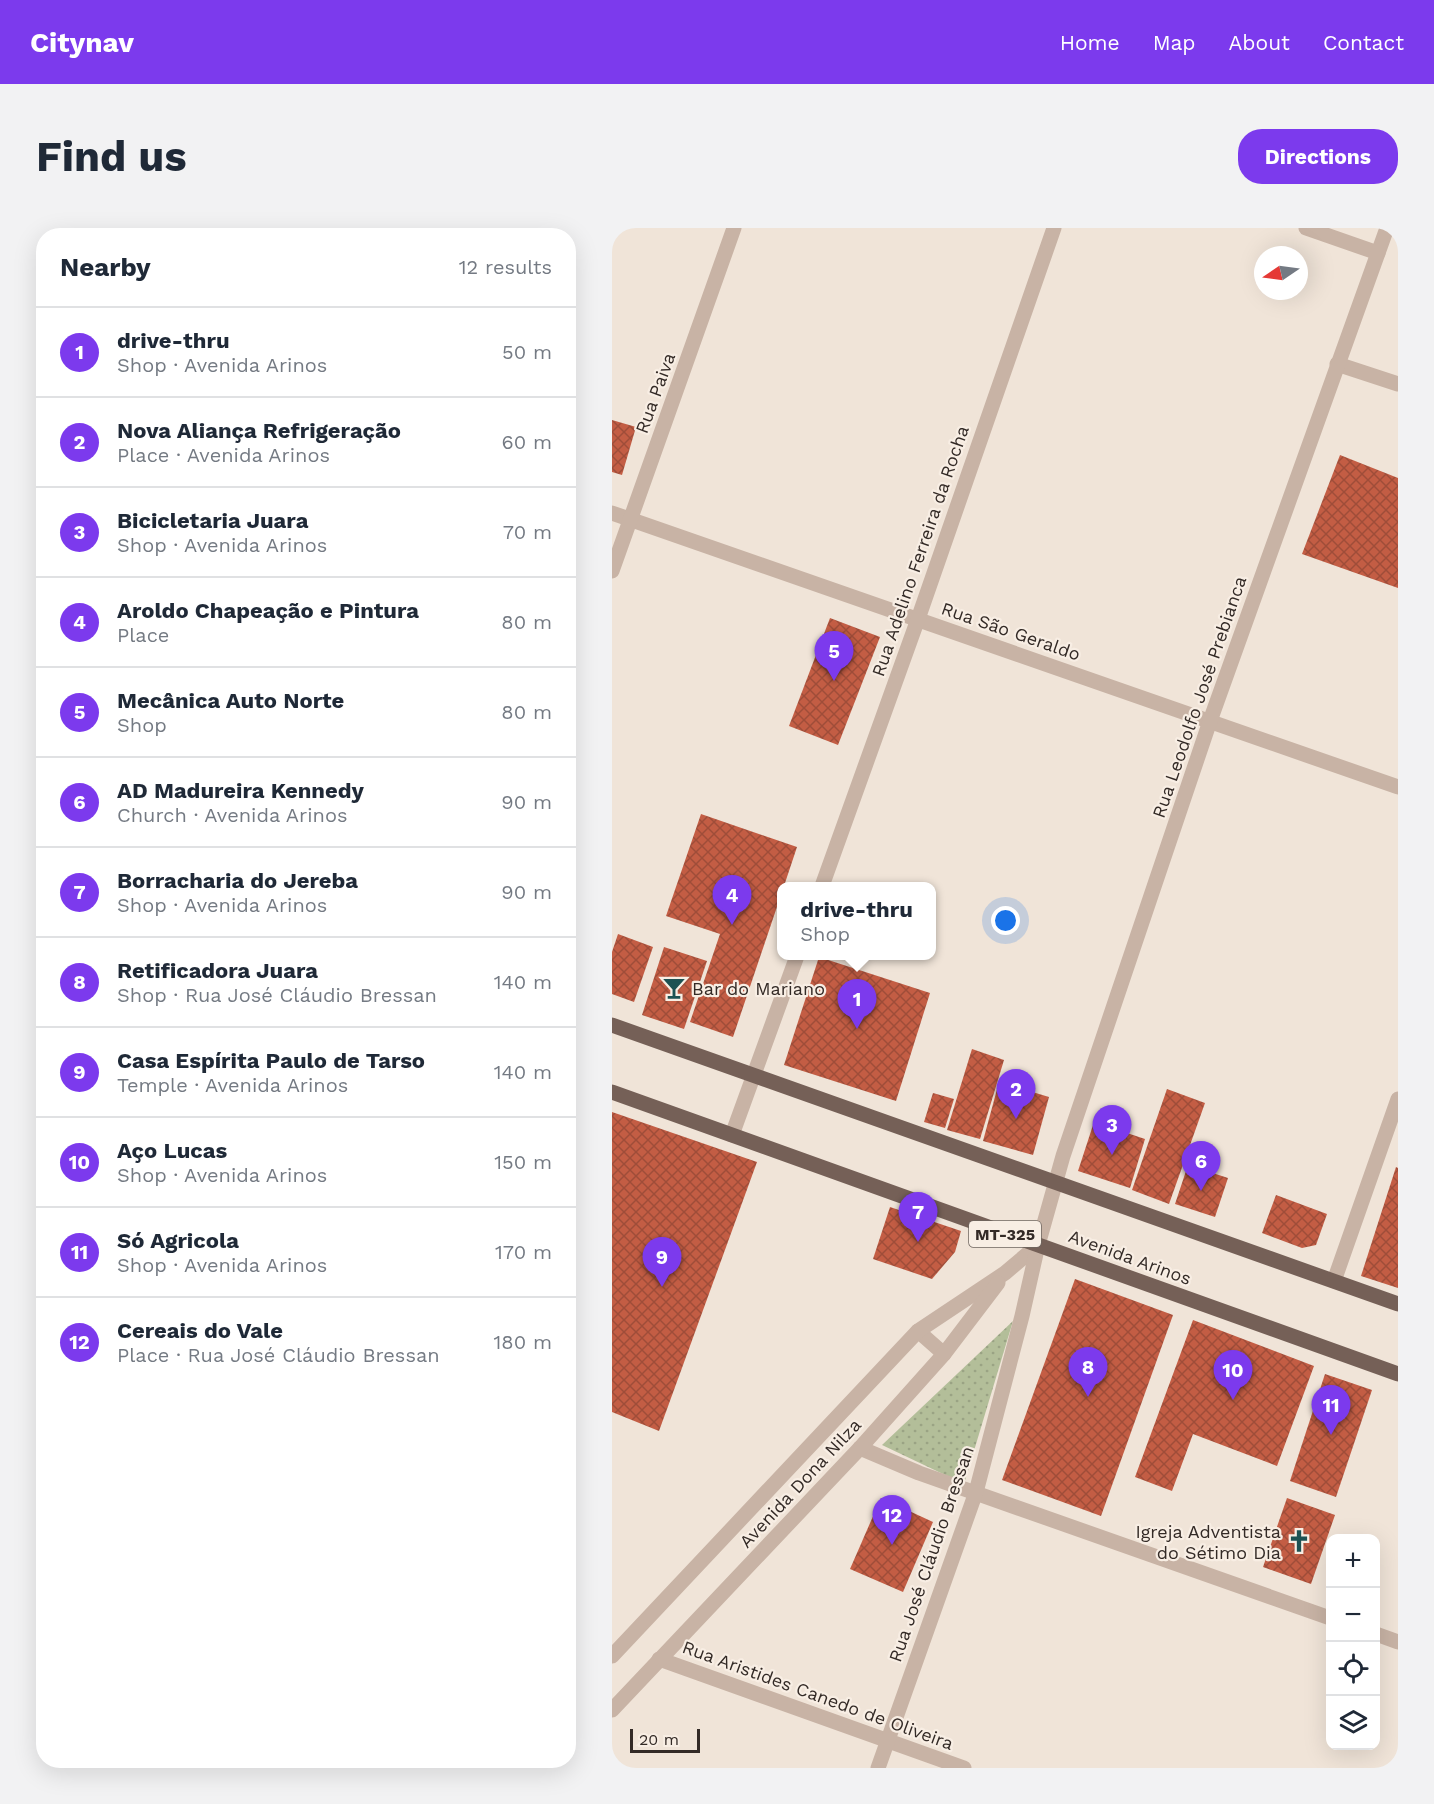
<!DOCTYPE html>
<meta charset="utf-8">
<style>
:root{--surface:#fff;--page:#f2f2f3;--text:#1f2937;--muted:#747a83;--line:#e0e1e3;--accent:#7c3aed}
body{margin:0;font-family:"Work Sans",sans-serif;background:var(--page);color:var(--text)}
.controls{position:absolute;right:18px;bottom:18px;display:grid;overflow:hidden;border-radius:12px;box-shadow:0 6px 24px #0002}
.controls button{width:54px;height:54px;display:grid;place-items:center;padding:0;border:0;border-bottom:2px solid var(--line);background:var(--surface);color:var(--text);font:30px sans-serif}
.compass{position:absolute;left:642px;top:18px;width:54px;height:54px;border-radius:50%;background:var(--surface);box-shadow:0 6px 24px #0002;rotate:257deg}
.scale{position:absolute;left:18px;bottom:15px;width:70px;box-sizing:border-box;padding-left:6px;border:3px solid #332a26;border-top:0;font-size:16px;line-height:21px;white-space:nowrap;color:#332a26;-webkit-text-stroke:4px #f8eee4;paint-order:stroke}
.you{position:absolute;left:394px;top:693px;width:21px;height:21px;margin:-15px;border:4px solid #fff;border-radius:50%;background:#1a73e8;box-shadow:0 0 0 9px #1a73e833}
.badge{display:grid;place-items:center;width:39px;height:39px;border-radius:50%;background:var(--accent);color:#fff;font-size:20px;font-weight:700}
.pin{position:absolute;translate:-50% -50px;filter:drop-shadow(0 2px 3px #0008)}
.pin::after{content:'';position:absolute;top:32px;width:21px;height:18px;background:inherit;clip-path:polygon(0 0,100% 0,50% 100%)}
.popup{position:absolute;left:165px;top:654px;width:159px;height:78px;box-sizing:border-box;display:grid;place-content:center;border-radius:12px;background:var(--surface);filter:drop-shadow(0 2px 4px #0005);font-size:20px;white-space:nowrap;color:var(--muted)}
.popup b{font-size:22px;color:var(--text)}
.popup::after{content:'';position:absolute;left:50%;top:100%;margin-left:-12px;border:12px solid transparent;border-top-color:var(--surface)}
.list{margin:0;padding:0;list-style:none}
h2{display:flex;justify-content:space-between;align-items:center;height:78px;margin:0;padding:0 24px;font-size:26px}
h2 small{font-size:20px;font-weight:400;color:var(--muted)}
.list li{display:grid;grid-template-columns:39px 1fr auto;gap:18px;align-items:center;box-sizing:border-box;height:90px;padding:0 24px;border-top:2px solid var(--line)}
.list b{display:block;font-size:22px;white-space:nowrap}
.list p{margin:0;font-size:20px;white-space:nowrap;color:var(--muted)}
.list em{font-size:20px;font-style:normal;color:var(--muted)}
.icon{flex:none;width:33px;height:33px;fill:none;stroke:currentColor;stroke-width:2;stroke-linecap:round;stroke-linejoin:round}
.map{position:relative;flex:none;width:786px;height:1540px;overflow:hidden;border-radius:24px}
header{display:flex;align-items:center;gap:36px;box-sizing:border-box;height:84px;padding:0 30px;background:var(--accent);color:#fff}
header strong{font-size:28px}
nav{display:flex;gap:33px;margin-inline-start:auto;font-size:21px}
.intro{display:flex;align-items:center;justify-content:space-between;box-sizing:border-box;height:144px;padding:0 36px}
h1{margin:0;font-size:42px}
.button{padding:15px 27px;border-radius:24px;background:var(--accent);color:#fff;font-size:21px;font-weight:700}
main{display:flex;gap:36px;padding:0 36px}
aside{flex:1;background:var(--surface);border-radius:24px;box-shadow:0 6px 24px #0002}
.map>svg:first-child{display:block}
.park{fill:url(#park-dots)}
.building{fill:url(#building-cross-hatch)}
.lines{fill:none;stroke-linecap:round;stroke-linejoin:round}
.minor{stroke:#c8b3a5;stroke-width:15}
.major{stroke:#756057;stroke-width:15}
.labels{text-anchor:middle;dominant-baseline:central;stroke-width:4.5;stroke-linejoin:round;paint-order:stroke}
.shield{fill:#f8eee4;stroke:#6e655f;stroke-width:1.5}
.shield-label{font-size:16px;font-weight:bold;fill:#332a26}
.street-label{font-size:18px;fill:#332a26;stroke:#f8eee4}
.poi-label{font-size:18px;fill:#332a26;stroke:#f8eee4;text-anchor:start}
</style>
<header>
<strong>Citynav</strong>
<nav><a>Home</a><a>Map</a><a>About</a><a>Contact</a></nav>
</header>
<div class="intro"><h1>Find us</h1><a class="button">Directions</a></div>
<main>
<aside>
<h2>Nearby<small>12 results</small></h2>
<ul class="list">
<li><span class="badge">1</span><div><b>drive-thru</b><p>Shop · Avenida Arinos</p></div><em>50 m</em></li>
<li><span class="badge">2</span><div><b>Nova Aliança Refrigeração</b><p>Place · Avenida Arinos</p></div><em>60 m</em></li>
<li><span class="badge">3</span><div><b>Bicicletaria Juara</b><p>Shop · Avenida Arinos</p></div><em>70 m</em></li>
<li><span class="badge">4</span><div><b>Aroldo Chapeação e Pintura</b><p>Place</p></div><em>80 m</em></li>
<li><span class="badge">5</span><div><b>Mecânica Auto Norte</b><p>Shop</p></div><em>80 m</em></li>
<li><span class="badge">6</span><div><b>AD Madureira Kennedy</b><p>Church · Avenida Arinos</p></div><em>90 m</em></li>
<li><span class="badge">7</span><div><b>Borracharia do Jereba</b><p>Shop · Avenida Arinos</p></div><em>90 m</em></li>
<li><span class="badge">8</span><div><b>Retificadora Juara</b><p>Shop · Rua José Cláudio Bressan</p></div><em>140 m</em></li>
<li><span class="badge">9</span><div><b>Casa Espírita Paulo de Tarso</b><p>Temple · Avenida Arinos</p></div><em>140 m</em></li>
<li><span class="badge">10</span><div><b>Aço Lucas</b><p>Shop · Avenida Arinos</p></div><em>150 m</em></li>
<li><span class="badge">11</span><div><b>Só Agricola</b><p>Shop · Avenida Arinos</p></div><em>170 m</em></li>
<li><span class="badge">12</span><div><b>Cereais do Vale</b><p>Place · Rua José Cláudio Bressan</p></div><em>180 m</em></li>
</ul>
</aside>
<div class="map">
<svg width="786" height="1540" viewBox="0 0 786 1540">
<defs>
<pattern id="park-dots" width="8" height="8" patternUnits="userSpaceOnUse" patternTransform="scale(1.5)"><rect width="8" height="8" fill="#b3be99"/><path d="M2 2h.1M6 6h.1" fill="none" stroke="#9aa384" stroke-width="1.8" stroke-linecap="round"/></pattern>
<pattern id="building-cross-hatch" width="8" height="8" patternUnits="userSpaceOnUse" patternTransform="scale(1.5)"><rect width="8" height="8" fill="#c35d44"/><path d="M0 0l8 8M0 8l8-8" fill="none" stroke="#9f4d39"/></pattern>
</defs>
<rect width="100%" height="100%" fill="#f0e4d8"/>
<path class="park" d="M401 1093 352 1256 270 1217Z"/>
<g class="building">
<path d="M0 192 24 199 10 247 0 244Z"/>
<path d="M728 227 786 250V360L690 326Z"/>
<path d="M218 390 268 409 226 517 177 498Z"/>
<path d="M89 586 185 619 172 658H170V664L121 809 78 794 108 706 54 688Z"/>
<path d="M6 706 41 719 22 774 0 766V724Z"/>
<path d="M52 719 95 733 72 801 30 787Z"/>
<path d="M207 729 318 765 284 873 172 837Z"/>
<path d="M360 821 392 832 368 911 335 902Z"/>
<path d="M387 854 437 869 421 927 371 913Z"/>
<path d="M555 861 593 875 557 976 520 962Z"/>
<path d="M321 865 342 871 333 900 312 894Z"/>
<path d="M0 884 145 934 47 1203 0 1184Z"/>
<path d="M482 894 533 911 518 960 466 943Z"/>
<path d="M576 937 616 950 603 989 563 976Z"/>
<path d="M784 939 786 940V1060L749 1048Z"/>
<path d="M664 967 715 986 704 1017 690 1020 650 1005Z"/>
<path d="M278 979 349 1003 343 1024 320 1051 261 1031Z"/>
<path d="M463 1051 561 1087 489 1288 390 1252Z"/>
<path d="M581 1092 702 1138 665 1238 581 1206 560 1263 523 1249Z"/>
<path d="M713 1146 760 1162 724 1269 678 1253Z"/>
<path d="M269 1270 321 1294 291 1364 238 1341Z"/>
<path d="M675 1270 723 1287 699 1356 651 1339Z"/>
</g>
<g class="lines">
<g class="minor">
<path d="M694 0 766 25"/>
<path d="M725 136 786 156"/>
<path d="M0 285 786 559"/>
<path d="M0 343 122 0"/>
<path d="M210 658 306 391 442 0"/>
<path d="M120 907 185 728"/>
<path d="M722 1053 786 871"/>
<path d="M306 1103 332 1126"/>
<path d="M248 1220 307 1245 718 1390"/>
<path d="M764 1406 786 1414"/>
<path d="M0 1428 306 1103 393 1045 426 1017"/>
<path d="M47 1431 352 1540"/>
<path d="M0 1482 248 1220 332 1126 386 1055"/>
<path d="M266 1540 364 1264 410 1088 426 1017 451 928 598 493 775 0"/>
</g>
<g class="major">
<path d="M0 797 786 1076"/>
<path d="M0 864 786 1146"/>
</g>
</g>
<defs>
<g id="bar-bare" transform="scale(1.8)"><path d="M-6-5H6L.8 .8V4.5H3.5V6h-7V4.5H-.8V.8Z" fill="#1d5253" stroke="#f8eee4" stroke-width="2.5" paint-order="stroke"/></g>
<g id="church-bare" transform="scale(1.8)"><path d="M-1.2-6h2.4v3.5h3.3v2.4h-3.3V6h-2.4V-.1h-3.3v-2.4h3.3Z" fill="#1d5253" stroke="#f8eee4" stroke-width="2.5" paint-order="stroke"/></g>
</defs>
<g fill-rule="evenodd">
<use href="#bar-bare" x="62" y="760"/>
<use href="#church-bare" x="687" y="1313"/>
</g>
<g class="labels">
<rect class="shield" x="357" y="993" width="72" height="26" rx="4.5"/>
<g class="shield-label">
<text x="393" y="1006">MT-325</text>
</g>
<g class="street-label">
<text transform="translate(43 165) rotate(-70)">Rua Paiva</text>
<text transform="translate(308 323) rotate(-71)">Rua Adelino Ferreira da Rocha</text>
<text transform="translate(399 403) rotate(19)">Rua São Geraldo</text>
<text transform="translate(587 469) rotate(-71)">Rua Leodolfo José Prebianca</text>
<text transform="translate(518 1029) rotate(20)">Avenida Arinos</text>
<text transform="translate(188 1255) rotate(-47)">Avenida Dona Nilza</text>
<text transform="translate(319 1326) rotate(-71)">Rua José Cláudio Bressan</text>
<text transform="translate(206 1467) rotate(20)">Rua Aristides Canedo de Oliveira</text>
</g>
<g class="poi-label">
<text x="80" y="760">Bar do Mariano</text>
<text x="669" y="1303" text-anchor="end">Igreja Adventista<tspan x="669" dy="21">do Sétimo Dia</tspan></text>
</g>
</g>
</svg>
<div class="controls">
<button>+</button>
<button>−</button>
<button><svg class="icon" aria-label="locate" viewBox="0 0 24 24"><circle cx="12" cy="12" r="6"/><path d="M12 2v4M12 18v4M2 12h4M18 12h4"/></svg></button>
<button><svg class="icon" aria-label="layers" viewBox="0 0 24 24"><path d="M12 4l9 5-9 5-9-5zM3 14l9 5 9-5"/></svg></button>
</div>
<svg class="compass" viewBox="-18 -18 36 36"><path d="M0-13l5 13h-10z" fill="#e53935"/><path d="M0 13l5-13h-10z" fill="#747a83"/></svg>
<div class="scale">20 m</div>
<div class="you"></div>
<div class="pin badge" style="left:245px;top:801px">1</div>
<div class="popup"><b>drive-thru</b>Shop</div>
<div class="pin badge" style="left:404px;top:891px">2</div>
<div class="pin badge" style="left:500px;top:927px">3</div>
<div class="pin badge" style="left:120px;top:697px">4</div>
<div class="pin badge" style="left:222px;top:453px">5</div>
<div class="pin badge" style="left:589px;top:963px">6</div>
<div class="pin badge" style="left:306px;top:1014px">7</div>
<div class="pin badge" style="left:476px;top:1169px">8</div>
<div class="pin badge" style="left:50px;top:1059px">9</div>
<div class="pin badge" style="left:621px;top:1172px">10</div>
<div class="pin badge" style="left:719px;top:1207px">11</div>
<div class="pin badge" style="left:280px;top:1317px">12</div>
</div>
</main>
